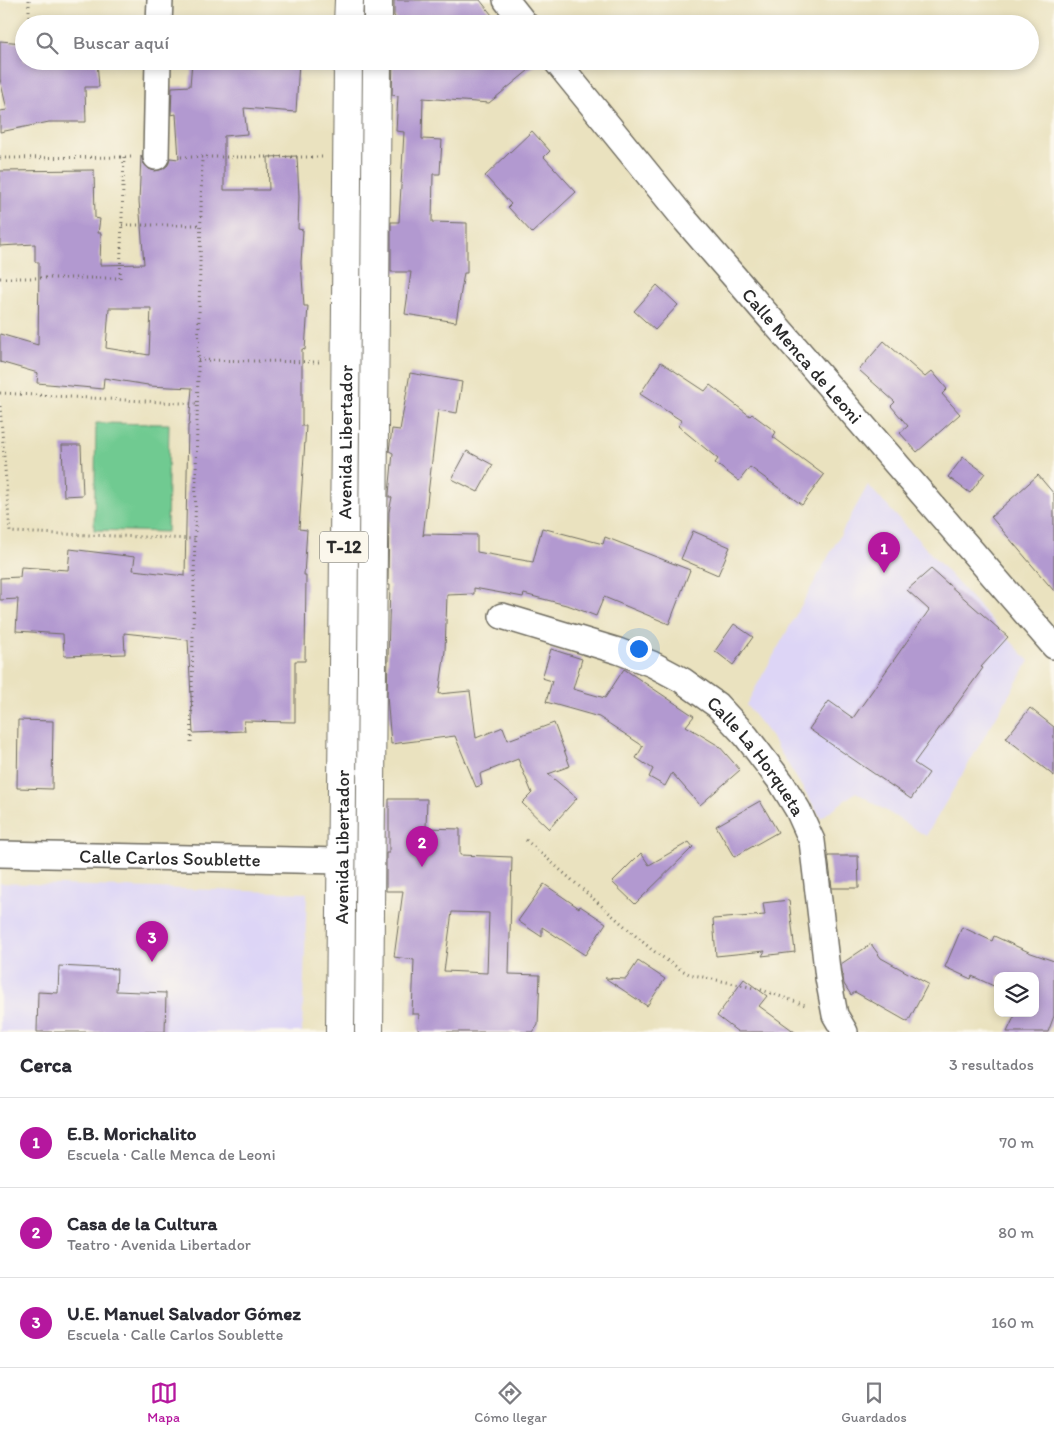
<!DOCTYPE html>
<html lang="es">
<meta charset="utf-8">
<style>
:root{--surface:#fff;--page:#f2f2f3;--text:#2b2b33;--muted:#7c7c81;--line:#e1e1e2;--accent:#b5179e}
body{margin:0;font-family:Itim,sans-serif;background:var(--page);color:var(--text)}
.controls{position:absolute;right:15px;bottom:15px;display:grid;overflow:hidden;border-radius:10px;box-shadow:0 2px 8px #0003}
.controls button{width:45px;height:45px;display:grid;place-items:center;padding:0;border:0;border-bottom:1px solid var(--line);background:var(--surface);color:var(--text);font:25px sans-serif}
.you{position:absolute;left:638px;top:648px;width:18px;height:18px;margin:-12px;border:4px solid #fff;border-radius:50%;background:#1a73e8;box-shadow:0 0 0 8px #1a73e833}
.badge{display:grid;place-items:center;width:32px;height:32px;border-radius:50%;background:var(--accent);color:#fff;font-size:16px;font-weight:700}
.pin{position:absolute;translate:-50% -41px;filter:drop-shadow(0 1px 2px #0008)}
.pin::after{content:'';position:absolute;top:26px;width:18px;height:15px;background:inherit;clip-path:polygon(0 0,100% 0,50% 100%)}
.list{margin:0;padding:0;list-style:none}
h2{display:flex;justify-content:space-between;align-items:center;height:65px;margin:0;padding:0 20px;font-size:21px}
h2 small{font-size:16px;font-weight:400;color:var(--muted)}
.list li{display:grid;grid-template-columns:32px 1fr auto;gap:15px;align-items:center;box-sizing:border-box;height:90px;padding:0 20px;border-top:1px solid var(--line)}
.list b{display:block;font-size:19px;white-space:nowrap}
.list p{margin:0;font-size:16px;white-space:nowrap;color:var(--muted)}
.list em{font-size:16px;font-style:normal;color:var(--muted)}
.icon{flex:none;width:28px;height:28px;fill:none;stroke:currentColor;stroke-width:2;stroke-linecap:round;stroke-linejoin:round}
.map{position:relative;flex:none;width:1054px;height:1032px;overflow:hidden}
.search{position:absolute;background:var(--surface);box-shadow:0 2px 8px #0003;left:15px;right:15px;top:15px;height:55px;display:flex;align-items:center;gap:12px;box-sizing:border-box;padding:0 18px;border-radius:28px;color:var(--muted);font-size:19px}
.sheet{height:335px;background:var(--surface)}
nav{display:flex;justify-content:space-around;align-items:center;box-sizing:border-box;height:70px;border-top:1px solid var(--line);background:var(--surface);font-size:14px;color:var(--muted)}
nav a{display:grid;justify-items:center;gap:2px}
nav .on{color:var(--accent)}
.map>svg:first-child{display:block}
.built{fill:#ddd5f6}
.green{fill:#70ca91;stroke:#4e7a5e}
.building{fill:#b299d0;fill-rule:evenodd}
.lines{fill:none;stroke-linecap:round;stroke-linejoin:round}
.street-casing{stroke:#6e6b5f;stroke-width:28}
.highway-casing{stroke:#6e6b5f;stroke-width:30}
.path{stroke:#6e6b5f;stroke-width:3;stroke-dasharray:1 4;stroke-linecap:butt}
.street{stroke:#fff;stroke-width:25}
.highway{stroke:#fff;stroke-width:28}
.labels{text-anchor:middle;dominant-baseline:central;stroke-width:4;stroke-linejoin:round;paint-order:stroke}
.shield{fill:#fbf7ec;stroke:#696865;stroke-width:1}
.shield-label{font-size:18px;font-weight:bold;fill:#2b2b2b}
.street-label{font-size:19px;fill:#2b2b2b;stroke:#fbf7ec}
</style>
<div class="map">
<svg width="1054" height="1032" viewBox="0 0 1054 1032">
<rect width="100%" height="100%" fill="#fbf7ec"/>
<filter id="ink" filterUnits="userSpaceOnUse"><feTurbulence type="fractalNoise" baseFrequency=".02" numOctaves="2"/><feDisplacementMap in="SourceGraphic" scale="10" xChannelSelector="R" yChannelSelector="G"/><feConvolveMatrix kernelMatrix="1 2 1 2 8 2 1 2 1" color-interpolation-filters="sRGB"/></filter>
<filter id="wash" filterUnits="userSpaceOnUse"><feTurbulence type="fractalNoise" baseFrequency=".0096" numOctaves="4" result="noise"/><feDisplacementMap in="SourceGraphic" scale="20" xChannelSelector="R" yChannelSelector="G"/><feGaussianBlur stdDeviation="1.12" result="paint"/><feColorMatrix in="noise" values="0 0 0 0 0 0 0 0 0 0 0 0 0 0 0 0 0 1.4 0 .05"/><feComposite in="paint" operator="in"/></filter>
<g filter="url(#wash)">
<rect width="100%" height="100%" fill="#eae2bf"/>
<g class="built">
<path d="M868 485 1029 661 926 836 856 792 821 818 770 735 746 705Z"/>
<path d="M0 883 307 893 302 1032H0Z"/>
</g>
<path class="green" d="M96 423 169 424 167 532 94 530Z"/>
<g id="blocks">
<g class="building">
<path d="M394 0H480L499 24H400L394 16Z"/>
<path d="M0 41 24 43V61H97L99 87H85L86 122H49L0 132V111L7 110 0 79Z"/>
<path d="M192 61H299L296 112 244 108 247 134 224 136V190H269L268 157 297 156 299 196 298 229 303 230 301 263 304 306H308L305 350 302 349V426H306L299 529 307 530 304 575H306L305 661H295V722L244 721 245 731 193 733 188 640 124 633 125 654 64 656 63 634 16 631 18 599 0 600V578L20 577 21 567 68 570 70 549 135 557 133 570 185 576 188 425H189L192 388 148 386V385L104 378 103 389 37 383 38 373 0 362V334L38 345 39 262H35V244L0 246V171L94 170 95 218 100 219 98 233H101L100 265 144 264 139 201 141 156 144 164 149 169 155 171 163 169 168 165 170 158 179 159 176 114 171 115 172 87 190 86ZM109 308H151L149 355 106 348Z"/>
<path d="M393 61H540L489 103 423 98 422 139 442 140 440 174H433L432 222 467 223V273H464L456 322 405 314 411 272H391V222H399L404 132 396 131 398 96 392 95Z"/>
<path d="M532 131 550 151 544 157 576 192 532 233 508 207 511 204 485 176Z"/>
<path d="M657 285 678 305 655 330 634 311Z"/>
<path d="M884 341 925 377 932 371 947 389 942 394 960 414 917 452 900 433 908 426 891 406 895 402 859 370Z"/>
<path d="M661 362 705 391 710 385 750 416 752 414 776 432 773 437 824 475 802 505 750 467 739 481 715 463 718 459 678 426 682 421 640 394Z"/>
<path d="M410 373 462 382 457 413 438 410 423 536 424 534 477 535V552L533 562 542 528 603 544 605 537 690 570 669 624 604 597 596 616 570 606 524 594 523 597 474 588V594L447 595 445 651 439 694 470 691 476 738 503 727 508 740 554 723 570 766 548 774 577 798 549 829 522 803 532 793 518 759 480 774 482 785 476 787 455 736 391 744 387 695 390 585H388L389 512 392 497H389V494L393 453 389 451 392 429 400 430Z"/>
<path d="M62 445H81L83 495 64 496Z"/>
<path d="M467 451 493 465 478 492 452 479Z"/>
<path d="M963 457 985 473 970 493 948 477Z"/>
<path d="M1038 475 1054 494V591L991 517Z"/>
<path d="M693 531 730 547 718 575 681 559Z"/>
<path d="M931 569 1008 637 981 667 983 668 914 763 929 773 911 799 809 729 829 701 853 718 929 610 907 590Z"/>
<path d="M734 624 753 637 733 665 715 651Z"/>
<path d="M551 649 582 659 573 689 605 698 624 669 694 716 686 726 719 746 740 770 700 805 672 773 665 786 649 777 653 769 636 758 643 746 599 717 546 702 552 681 542 678Z"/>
<path d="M1030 708 1054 727V776L1006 738Z"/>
<path d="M18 720 53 721 52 789 17 788Z"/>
<path d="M389 799H427L426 828 460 829V855L512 857 509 974 540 975 538 1025 533 1032H418L419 1014H412L414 960 394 957 403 891H386V853H389ZM452 912 489 913 487 973 444 971Z"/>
<path d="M760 801 778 832 734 857 716 826Z"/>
<path d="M689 842 693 847 635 904 612 882 641 853 649 865Z"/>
<path d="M828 856H858L859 888H832Z"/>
<path d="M544 884 579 908 580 906 606 923 585 955 542 927V937L518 921Z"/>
<path d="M789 900 795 952 762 956 765 951 716 956 713 919 765 915 763 903Z"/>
<path d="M962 927 992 941 994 936 1031 953 1054 961V1016L1048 1032H1007L1016 1013H1035V976H998V988L972 976 971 979 945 967Z"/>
<path d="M871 944 881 958 928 984 908 1022 855 992 851 995 844 984 841 964Z"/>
<path d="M638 961 665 979 647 1006 605 978 626 979Z"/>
<path d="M59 966 117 969 116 991 166 993 165 1032H37L38 992 58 993Z"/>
<path d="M744 979 767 996 759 1006 795 1032H738L717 1016Z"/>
</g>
</g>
</g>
<g filter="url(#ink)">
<use href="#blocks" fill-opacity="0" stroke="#6e6b5f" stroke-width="1"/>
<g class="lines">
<g class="street-casing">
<g id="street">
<path d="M506 0 525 24"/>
<path d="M159 24 160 0"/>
<path id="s1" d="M556 61 686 221 1054 646"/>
<path d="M156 157 158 61"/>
<path id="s2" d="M502 616 618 651 652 664 682 680 717 705 746 736 781 782 798 810 812 841 828 978 835 1015 845 1032"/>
<path id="s3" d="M0 854 340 861"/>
</g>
</g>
<g class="highway-casing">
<g id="highway">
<path d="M348 24 349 0"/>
<path d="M378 24V0"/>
<path id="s4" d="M340 1032 348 61"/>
<path d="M369 1032 377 61"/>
</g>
</g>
<g class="path">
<path d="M29 0V24"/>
<path d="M181 157H322"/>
<path d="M0 158 132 157"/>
<path d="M122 225H201"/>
<path d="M0 278H120L124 157"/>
<path d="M198 360 320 362"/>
<path d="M0 393 198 404"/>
<path d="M0 406 10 532 195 539"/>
<path d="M191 742 202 157"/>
<path d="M526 840 652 950 678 968 689 974 759 989 808 1006"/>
</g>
<use href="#street" class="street"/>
<use href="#highway" class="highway"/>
</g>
</g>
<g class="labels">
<rect class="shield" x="320" y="531.5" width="48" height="31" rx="4"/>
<g class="shield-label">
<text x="344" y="547">T-12</text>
</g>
<g class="street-label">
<text stroke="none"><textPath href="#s1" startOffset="384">Calle Menca de Leoni</textPath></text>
<text stroke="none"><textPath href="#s4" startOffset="590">Avenida Libertador</textPath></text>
<text stroke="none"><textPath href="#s2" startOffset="299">Calle La Horqueta</textPath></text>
<text stroke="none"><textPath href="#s4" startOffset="185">Avenida Libertador</textPath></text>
<text stroke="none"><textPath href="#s3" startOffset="170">Calle Carlos Soublette</textPath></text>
</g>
</g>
</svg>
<div class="controls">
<button><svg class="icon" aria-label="layers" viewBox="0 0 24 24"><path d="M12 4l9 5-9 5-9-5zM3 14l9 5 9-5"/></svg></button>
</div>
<div class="you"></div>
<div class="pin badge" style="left:884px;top:573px">1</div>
<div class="pin badge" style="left:422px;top:867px">2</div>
<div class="pin badge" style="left:152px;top:962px">3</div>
<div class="search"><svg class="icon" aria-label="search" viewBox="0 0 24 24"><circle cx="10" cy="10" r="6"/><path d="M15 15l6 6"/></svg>Buscar aquí</div>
</div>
<section class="sheet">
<h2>Cerca<small>3 resultados</small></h2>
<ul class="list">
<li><span class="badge">1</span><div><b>E.B. Morichalito</b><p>Escuela · Calle Menca de Leoni</p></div><em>70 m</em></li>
<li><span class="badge">2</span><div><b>Casa de la Cultura</b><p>Teatro · Avenida Libertador</p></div><em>80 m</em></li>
<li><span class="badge">3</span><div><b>U.E. Manuel Salvador Gómez</b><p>Escuela · Calle Carlos Soublette</p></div><em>160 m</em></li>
</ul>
</section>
<nav>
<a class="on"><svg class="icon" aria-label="map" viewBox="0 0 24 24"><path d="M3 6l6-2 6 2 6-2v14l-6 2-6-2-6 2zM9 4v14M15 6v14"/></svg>Mapa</a>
<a><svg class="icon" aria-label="directions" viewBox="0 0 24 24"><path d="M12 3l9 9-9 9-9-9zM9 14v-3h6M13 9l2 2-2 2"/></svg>Cómo llegar</a>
<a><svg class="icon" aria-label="saved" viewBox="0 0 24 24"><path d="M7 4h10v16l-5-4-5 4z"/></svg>Guardados</a>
</nav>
